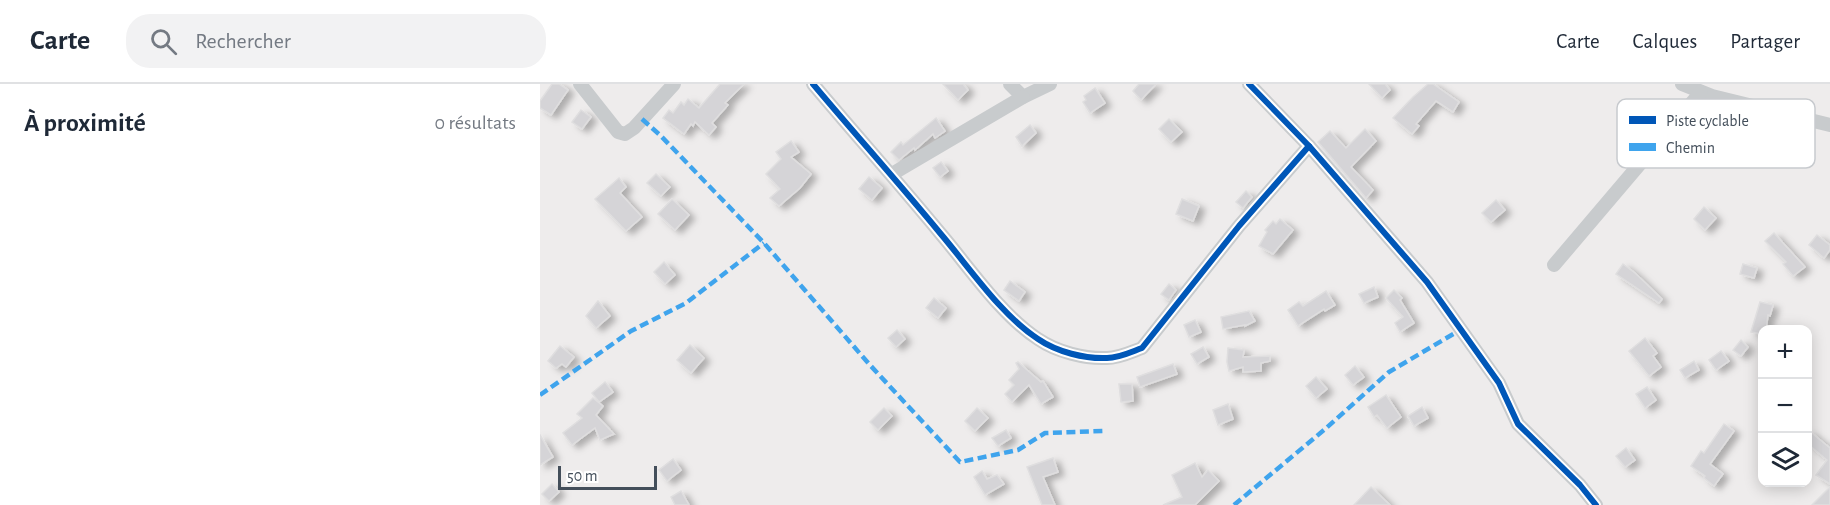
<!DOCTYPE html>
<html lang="fr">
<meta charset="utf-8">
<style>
:root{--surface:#fff;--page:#f2f2f3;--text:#1f2937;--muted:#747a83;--line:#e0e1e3}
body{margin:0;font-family:"Alegreya Sans",sans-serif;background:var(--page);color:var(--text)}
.controls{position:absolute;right:18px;bottom:18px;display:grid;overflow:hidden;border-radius:12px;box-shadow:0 3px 15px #0003}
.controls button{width:54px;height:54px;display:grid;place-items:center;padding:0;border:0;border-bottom:2px solid var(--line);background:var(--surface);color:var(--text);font:30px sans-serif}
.scale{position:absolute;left:18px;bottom:15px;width:99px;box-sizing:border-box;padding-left:6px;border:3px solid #434e5a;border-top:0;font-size:16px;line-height:21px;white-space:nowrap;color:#434e5a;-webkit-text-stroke:4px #fff;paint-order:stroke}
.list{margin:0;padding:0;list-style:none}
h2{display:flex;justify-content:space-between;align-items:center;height:78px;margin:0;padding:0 24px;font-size:26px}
h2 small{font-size:20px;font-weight:400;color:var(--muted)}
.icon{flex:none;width:33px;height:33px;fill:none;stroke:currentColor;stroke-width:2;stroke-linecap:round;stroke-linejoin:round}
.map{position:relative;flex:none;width:1290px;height:421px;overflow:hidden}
header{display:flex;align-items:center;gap:36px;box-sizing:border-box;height:84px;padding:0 30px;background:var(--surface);border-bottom:2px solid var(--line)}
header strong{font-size:28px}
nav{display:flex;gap:33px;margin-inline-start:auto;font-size:21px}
.search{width:420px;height:54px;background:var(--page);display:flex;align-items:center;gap:15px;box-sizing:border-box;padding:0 21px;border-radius:24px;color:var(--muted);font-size:22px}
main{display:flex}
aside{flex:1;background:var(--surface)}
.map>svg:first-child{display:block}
.building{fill:#d5d4d7;stroke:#dfdedf;stroke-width:1.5;filter:url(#shadow)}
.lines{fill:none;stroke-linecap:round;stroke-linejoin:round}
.street{stroke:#c8cbcd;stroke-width:14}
.quiet{stroke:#3fa4ed;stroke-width:4.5;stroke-dasharray:9 4.5;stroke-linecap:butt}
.cycleway-casing{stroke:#fff;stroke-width:10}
.cycleway{stroke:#0057b8;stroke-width:6}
.key{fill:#fff;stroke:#c7cace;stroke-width:1.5}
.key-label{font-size:16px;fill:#434e5a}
</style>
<header>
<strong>Carte</strong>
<div class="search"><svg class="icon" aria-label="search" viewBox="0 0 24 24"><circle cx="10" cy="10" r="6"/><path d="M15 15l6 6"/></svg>Rechercher</div>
<nav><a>Carte</a><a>Calques</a><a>Partager</a></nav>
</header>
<main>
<aside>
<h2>À proximité<small>0 résultats</small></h2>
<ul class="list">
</ul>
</aside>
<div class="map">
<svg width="1290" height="421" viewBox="0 0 1290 421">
<defs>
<filter id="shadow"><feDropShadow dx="6" dy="3.5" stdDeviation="3" flood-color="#0004"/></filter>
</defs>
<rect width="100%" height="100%" fill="#eeecec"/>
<g class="building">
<path d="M12 0H19L28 6 11 31 0 24V17Z"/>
<path d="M180 0H204L185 19 188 21 172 39 176 43 169 51 155 38 153 42 151 40 144 50 123 34 129 26 133 29 141 18 144 21 148 15 159 24Z"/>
<path d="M403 0H423L428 6 418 16Z"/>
<path d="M599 0H616L601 16 593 7Z"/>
<path d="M829 0H845L850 6 842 14Z"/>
<path d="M888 0H893L919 18 913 28 896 17 876 40 879 42 872 50 853 34 873 13Z"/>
<path d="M555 4 565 19 550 29 543 18 546 16 544 12Z"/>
<path d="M41 26 51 33 42 45 32 38Z"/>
<path d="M396 34 405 47 395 54 393 50 375 66 374 64 359 76 351 68 361 58 363 61Z"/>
<path d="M629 35 642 48 631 58 619 45Z"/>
<path d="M490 41 496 49 482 62 476 53Z"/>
<path d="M825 45 836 57 811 83 833 106 826 114 778 58 790 47 806 64Z"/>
<path d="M251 57 259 68 251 73 271 90 260 104 239 122 230 114 240 105 226 90 241 75 236 68Z"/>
<path d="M401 78 408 87 400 93 393 84Z"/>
<path d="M116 90 130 103 121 112 107 99Z"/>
<path d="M329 93 342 104 332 116 319 105Z"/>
<path d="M79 94 86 103 80 109 102 133 86 147 55 115Z"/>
<path d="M706 107 712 113 703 124 696 118Z"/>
<path d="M132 115 149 131 135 146 118 130Z"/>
<path d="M642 115 659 122 653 137 636 130Z"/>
<path d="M956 116 965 126 951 138 942 129Z"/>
<path d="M1164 123 1176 134 1165 146 1154 135Z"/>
<path d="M740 135 753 146 733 170 719 162 727 148 725 146 733 137 736 140Z"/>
<path d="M1234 149 1265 183 1253 192 1243 180 1246 178 1225 157Z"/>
<path d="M1277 151 1290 161V166L1284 174 1269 161Z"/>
<path d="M124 178 135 191 125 200 114 188Z"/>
<path d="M1083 180 1095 189 1122 215 1119 219 1076 190Z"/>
<path d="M1203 180 1217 184 1214 194 1200 190Z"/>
<path d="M470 197 485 208 479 217 464 206Z"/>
<path d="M629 200 636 206 629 216 621 210Z"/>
<path d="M834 203 838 213 824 219 819 210Z"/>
<path d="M854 206 862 214 860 216 874 239 860 248 855 239 863 233 846 214Z"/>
<path d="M786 207 795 221 785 227 784 225 758 242 748 226 759 218 763 222Z"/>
<path d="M394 214 406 224 398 234 386 224Z"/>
<path d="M58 217 70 232 56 244 46 232Z"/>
<path d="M1220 218 1233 221 1230 232 1228 231 1226 246H1222V250L1211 248Z"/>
<path d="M709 227 715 237 705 242V241L683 245 681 233Z"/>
<path d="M655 236 661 248 649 253 644 241Z"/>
<path d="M357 246 365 255 356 263 348 254Z"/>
<path d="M1105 254 1117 269 1113 272 1121 283 1109 292 1089 267Z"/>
<path d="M1201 256 1208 263 1201 272 1193 266Z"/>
<path d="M150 261 164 274 151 289 137 276Z"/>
<path d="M20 262 34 273 26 283 22 280 16 284 8 277Z"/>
<path d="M663 263 669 273 657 280 651 270Z"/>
<path d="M688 264 704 266 703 273 730 272V277L721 279V287L703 288V283L689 287 687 278Z"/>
<path d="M1181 267 1189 277 1176 286 1169 276Z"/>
<path d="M1154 277 1159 286 1145 294 1140 286Z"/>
<path d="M478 278 501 298 503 297 513 313 501 320 489 301 472 318 465 310 474 301 469 296 479 285 476 279Z"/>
<path d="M633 280 637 290 600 303 597 293Z"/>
<path d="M815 282 824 293 813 301 805 291Z"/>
<path d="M776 293 787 305 776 314 766 302Z"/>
<path d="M65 298 73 308 59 318 52 309Z"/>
<path d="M579 300H592L593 317 581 318Z"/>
<path d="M1107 303 1116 316 1105 324 1096 310Z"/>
<path d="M846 311 861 333 847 344 837 331 834 333 828 323Z"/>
<path d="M53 314 63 322 56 331 74 350 60 356 55 344 32 361 23 349 42 334 37 330Z"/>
<path d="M688 320 693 335 678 341 673 326Z"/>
<path d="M882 323 888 334 874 342 868 332Z"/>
<path d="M344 324 352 332 338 346 330 338Z"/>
<path d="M437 324 448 334 435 347 425 337Z"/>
<path d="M1184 340 1194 347 1170 380 1183 390 1174 402 1164 394 1165 392 1151 382 1161 367 1164 369Z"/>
<path d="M466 346 471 354 458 362 452 354Z"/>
<path d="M1268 346 1290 364V400L1276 391 1287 376 1268 360Z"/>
<path d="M0 351 13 373 0 381Z"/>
<path d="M1086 364 1095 376 1085 383 1076 372Z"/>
<path d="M513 374 518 388 503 393 515 421H502L487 383Z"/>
<path d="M133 375 141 386 127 397 119 386Z"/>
<path d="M655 379 662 393 668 386 679 397 655 421H623L642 413 632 391Z"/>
<path d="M442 387 447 395 457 391 464 400 445 411 434 393Z"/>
<path d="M12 400 19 408 9 417 2 410Z"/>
<path d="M831 403 850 421H814Z"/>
<path d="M1290 403V421H1272Z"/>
<path d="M141 407 149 421H135L131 413Z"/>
</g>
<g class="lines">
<g class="street">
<path d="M40 0 78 48 85 50 94 44 134 0"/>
<path d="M273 0C315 50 358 98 400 149 429 183 461 231 498 255 517 268 545 275 567 274 579 274 591 268 602 264L699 142 769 62"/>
<path d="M470 0 483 13 510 0"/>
<path d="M709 0 769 62 887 198 959 299 978 340 1040 401 1056 421"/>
<path d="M1142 0 1172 12 1290 41"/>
<path d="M352 90 483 13"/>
<path d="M1014 181 1161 8"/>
</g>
<g class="quiet">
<path d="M102 35 121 52 224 159 329 280 420 378 478 366 505 349 564 347"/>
<path d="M0 311 91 247 146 219 224 159"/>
<path d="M694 421 784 346 849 288 920 246"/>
</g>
<g class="cycleway-casing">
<g id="cycleway">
<path d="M273 0C315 50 358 98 400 149 429 183 461 231 498 255 517 268 545 275 567 274 579 274 591 268 602 264L699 142 769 62"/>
<path d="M709 0 769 62 887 198 959 299 978 340 1040 401 1056 421"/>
</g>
</g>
<use href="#cycleway" class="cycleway"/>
</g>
<rect x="1077" y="15" width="198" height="69" rx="9" class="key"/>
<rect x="1089" y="32" width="27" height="8" fill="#0057b8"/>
<rect x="1089" y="59" width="27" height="8" fill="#3fa4ed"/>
<g class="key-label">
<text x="1126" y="42">Piste cyclable</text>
<text x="1126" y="69">Chemin</text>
</g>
</svg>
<div class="controls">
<button>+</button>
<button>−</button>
<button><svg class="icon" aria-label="layers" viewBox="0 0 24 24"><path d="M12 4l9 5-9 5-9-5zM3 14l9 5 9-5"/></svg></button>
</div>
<div class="scale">50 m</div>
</div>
</main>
